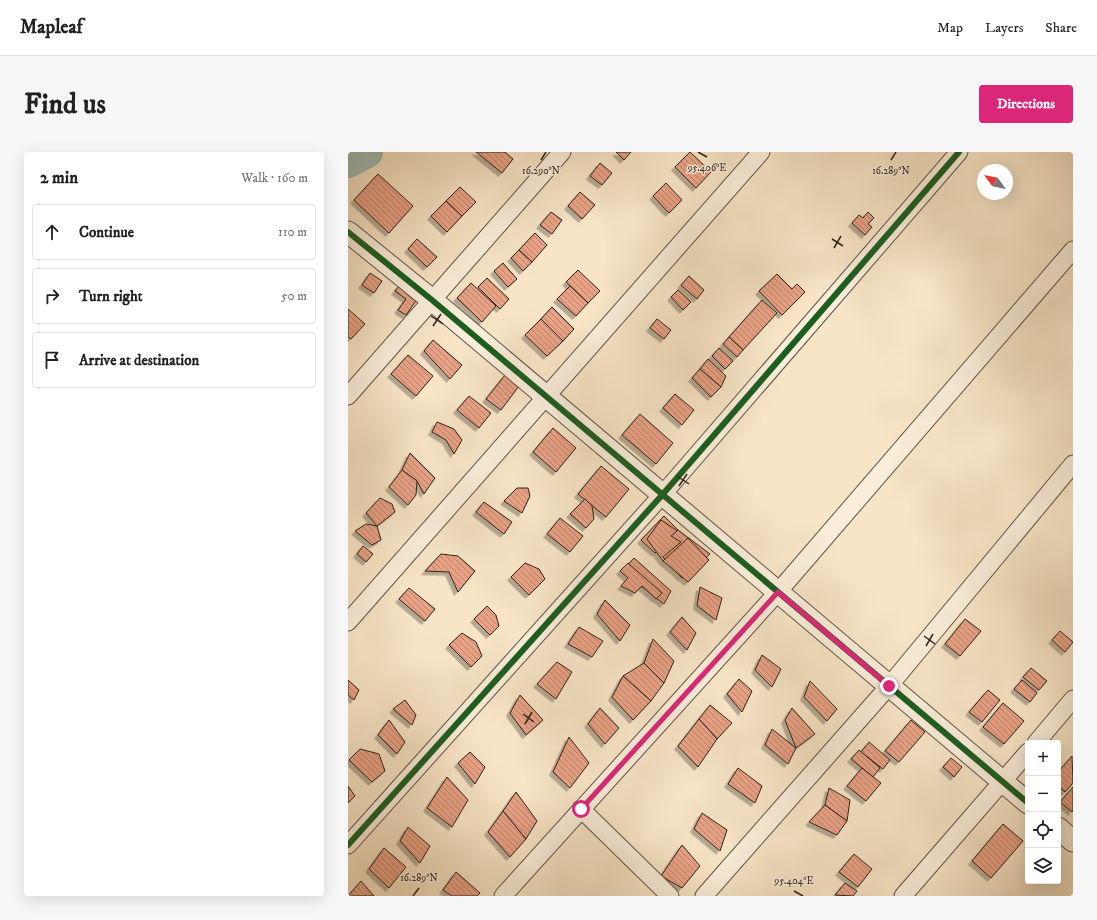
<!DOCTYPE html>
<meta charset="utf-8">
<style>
:root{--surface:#fff;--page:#f6f6f6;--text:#222;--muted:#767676;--line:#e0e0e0;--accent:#db2777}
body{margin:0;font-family:"IM FELL DW Pica",serif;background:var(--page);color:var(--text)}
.controls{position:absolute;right:12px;bottom:12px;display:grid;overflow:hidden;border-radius:4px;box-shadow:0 4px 16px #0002}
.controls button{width:36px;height:36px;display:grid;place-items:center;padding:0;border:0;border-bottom:1px solid var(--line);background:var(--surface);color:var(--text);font:20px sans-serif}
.compass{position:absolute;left:629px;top:12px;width:36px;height:36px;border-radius:50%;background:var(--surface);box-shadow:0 4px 16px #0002;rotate:303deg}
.stop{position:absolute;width:12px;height:12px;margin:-9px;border:3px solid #db2777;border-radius:50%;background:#fff}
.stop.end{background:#db2777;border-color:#fff;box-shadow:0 1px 4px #0008}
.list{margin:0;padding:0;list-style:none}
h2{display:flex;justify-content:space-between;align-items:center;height:52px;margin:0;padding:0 16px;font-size:17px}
h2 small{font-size:13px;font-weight:400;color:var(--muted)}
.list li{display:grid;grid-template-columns:26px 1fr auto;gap:12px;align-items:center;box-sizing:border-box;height:56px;margin:0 8px 8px;padding:0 8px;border:1px solid var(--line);border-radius:4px}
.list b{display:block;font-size:15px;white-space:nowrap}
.list em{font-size:13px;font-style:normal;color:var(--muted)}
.icon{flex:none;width:22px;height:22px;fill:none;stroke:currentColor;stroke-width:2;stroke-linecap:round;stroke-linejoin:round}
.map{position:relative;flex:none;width:725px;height:744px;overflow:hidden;border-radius:4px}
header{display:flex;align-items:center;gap:24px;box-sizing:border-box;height:56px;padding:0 20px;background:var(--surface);border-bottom:1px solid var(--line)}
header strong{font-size:19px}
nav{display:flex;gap:22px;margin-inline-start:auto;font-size:14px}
.intro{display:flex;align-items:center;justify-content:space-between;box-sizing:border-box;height:96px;padding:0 24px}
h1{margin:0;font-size:28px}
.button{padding:10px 18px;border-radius:4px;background:var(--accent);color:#fff;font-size:14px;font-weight:700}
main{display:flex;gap:24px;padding:0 24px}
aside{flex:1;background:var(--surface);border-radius:4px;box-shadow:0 4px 16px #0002}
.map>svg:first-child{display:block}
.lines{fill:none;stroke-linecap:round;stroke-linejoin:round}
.river{stroke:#9dbfb6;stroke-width:32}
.building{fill:url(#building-back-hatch);stroke:#2e2218;filter:url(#shadow)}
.minor-casing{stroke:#605344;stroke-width:19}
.tertiary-casing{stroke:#605344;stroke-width:23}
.minor{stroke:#faeeda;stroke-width:17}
.tertiary{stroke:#faeeda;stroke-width:21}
.cycleway-casing{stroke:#faeeda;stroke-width:8}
.cycleway{stroke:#1b5e20;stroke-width:6}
.route{stroke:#db2777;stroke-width:5}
.ticks{fill:none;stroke:#2e2218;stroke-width:1.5}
.ticks-label{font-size:10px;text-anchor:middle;fill:#2e2218;stroke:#faeeda;stroke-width:3;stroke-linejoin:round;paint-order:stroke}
</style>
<header>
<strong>Mapleaf</strong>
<nav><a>Map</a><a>Layers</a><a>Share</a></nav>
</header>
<div class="intro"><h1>Find us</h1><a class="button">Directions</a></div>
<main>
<aside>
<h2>2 min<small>Walk · 160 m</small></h2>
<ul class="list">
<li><svg class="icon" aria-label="ahead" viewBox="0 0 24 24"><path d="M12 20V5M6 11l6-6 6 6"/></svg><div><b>Continue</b></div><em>110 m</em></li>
<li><svg class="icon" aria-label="right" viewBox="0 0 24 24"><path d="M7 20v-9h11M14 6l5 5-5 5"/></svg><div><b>Turn right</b></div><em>50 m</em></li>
<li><svg class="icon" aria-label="arrive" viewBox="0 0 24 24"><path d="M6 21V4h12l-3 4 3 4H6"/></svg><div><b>Arrive at destination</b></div></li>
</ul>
</aside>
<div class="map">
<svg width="725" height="744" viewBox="0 0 725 744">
<defs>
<pattern id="building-back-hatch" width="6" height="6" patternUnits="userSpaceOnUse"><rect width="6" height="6" fill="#e9a285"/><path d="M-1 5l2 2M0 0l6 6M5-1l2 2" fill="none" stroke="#bd846c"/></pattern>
<filter id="shadow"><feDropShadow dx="-3.5" dy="3.5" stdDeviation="0" flood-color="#0004"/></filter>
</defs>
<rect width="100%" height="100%" fill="#f7e5c6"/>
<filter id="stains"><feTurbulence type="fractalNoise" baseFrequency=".005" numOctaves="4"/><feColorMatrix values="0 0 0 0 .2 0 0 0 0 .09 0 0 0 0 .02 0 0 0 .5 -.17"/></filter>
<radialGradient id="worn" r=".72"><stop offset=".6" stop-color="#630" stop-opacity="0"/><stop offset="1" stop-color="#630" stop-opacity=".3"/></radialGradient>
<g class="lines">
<path class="river" d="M0 10 19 0"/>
</g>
<g class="building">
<path d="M128 0H157L165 7 154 21Z"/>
<path d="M268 0H283L276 8Z"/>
<path d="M342 0 363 20 348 36 327 15Z"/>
<path d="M252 11 264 21 254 33 242 24Z"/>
<path d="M30 22 65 54 41 81 6 48Z"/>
<path d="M318 31 334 48 321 61 305 44Z"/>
<path d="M112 35 128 50 114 64 98 49Z"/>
<path d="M232 40 247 53 234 67 220 54Z"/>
<path d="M98 49 114 64 99 80 83 64Z"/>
<path d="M203 60 214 68 204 82 192 73Z"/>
<path d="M520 60 526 66 520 72 524 75 517 83 504 71 511 63 515 66Z"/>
<path d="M187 81 199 93 184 110 171 98Z"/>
<path d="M69 87 89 105 79 115 60 97Z"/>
<path d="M171 98 184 110 175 119 163 106Z"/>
<path d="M155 111 169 127 160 135 146 119Z"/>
<path d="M230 118 252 139 240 151 218 130Z"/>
<path d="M22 121 34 129 26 141 14 133Z"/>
<path d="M429 122 444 137 449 132 457 140 434 163 411 139Z"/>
<path d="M341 124 356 138 349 147 333 133Z"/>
<path d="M139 126 161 147 152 157 130 135Z"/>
<path d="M123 131 148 154 134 170 109 146Z"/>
<path d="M52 133 70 146 58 163 50 158 58 147 47 139Z"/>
<path d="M222 134 240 151 228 164 209 147Z"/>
<path d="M330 138 343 150 335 158 323 145Z"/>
<path d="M414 148 429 161 395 198 381 185Z"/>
<path d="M204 155 226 177 215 189 193 167Z"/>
<path d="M0 157 17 172 3 187 0 185Z"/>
<path d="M193 167 215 189 199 204 177 183Z"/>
<path d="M309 167 323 178 316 187 302 176Z"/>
<path d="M381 185 395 198 389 205 375 192Z"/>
<path d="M85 188 114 213 102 227 76 199Z"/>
<path d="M371 196 385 209 377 217 364 204Z"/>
<path d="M60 203 85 224 68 244 43 222Z"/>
<path d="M360 207 378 224 373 235 352 217Z"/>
<path d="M352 217 373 235 363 245 344 226Z"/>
<path d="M157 223 171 234 153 258 138 247Z"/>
<path d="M327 242 346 258 334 273 315 256Z"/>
<path d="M121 244 143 261 131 276 109 258Z"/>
<path d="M292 262 325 291 308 312 274 283Z"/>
<path d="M89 270 106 277 114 288 106 302 98 288 84 280Z"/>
<path d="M205 276 228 296 208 320 185 300Z"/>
<path d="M62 301 87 326 76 342 69 329 54 318Z"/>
<path d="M253 314 281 337 258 365 230 342Z"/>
<path d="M54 318 69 329 68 343 60 353 41 335Z"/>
<path d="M169 336H180L182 344 174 361 156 349Z"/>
<path d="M32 346 44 352 47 360 29 374 18 361Z"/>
<path d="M237 347 244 354 246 367 238 376 222 362Z"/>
<path d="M136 350 164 370 156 382 128 360Z"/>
<path d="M316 364 330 378 307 401 293 388Z"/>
<path d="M212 366 235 384 222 400 199 382Z"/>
<path d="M313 368 340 386 315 409 299 387Z"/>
<path d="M18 372 29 374 33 388 24 393 7 379Z"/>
<path d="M330 378 362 402 334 426 315 405 333 390 323 384Z"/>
<path d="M340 386 361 408 340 430 315 409Z"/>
<path d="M15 394 25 402 18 410 9 402Z"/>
<path d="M93 402 110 404 127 419 110 440 101 420 77 419Z"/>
<path d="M286 406 323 439 316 452 274 419Z"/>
<path d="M177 411 191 417 197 427 181 443 163 425Z"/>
<path d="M280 411 314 441 308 447 294 434 287 441 273 434 280 426 272 419Z"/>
<path d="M352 435 374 446 368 468 349 454Z"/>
<path d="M61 436 87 457 77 469 51 447Z"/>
<path d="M257 448 282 473 272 489 249 462Z"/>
<path d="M139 454 148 463 151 474 142 483 126 467Z"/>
<path d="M334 465 348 481 339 498 322 480Z"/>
<path d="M617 467 633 479 612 504 597 492Z"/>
<path d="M231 475 255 489 244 505 220 492Z"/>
<path d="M712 479 725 490 717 500 704 488Z"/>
<path d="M114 481 128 490 134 504 123 515 101 493Z"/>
<path d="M305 487 326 509 316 531 296 511Z"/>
<path d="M414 503 433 517 424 535 407 518Z"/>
<path d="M209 510 224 520 208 547 189 532Z"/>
<path d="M296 511 316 531 303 549 275 524Z"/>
<path d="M683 516 699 529 691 538 675 525Z"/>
<path d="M275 524 303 549 285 568 264 545Z"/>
<path d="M391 527 404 539 394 560 379 542Z"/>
<path d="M0 528 11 538 6 548 0 543Z"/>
<path d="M674 528 689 541 682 550 666 537Z"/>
<path d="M462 529 489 557 479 569 456 545Z"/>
<path d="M640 538 652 548 634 570 621 560Z"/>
<path d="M172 543 195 568 178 583 162 561Z"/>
<path d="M57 548 68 563 64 573 45 557Z"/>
<path d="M655 551 676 569 656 592 635 575Z"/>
<path d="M362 553 384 571 369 587 351 567Z"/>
<path d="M252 556 271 576 257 592 240 572Z"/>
<path d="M444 556 467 582 448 596 437 568Z"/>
<path d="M351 567 369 587 350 615 330 594Z"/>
<path d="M41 568 57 590 49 602 30 583Z"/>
<path d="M563 568 577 580 551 610 537 599Z"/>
<path d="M424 577 448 596 440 612 417 593Z"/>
<path d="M221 585 241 611 222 636 205 620Z"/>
<path d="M521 590 542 608 535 617 513 600Z"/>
<path d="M12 597 31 602 37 619 24 630 1 608Z"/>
<path d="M511 598 532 616 525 625 503 607Z"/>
<path d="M122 600 137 615 127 632 110 611Z"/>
<path d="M724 604 725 631 717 640 710 634V620Z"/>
<path d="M603 606 614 615 606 625 595 615Z"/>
<path d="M390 616 414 634 407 651 380 632Z"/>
<path d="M514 616 533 631 518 649 499 634Z"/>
<path d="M99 625 120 648 104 675 79 656Z"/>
<path d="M0 634 7 644 0 651Z"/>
<path d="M725 635V659L724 660 712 650Z"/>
<path d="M481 636 502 648 499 669 477 653Z"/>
<path d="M168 640 189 669 178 687 155 659Z"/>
<path d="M477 653 499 669 489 683 461 670Z"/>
<path d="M155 659 178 687 162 705 140 680Z"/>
<path d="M354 661 379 678 372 699 346 677Z"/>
<path d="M655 672 675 689 643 726 624 709Z"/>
<path d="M60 675 82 694 72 711 52 689Z"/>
<path d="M334 693 352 714 334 736 313 724Z"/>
<path d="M36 696 58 715 41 736 21 717Z"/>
<path d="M506 702 524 717 510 735 491 720Z"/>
<path d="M108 720 132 741 129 744H104L95 738Z"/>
<path d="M13 729 26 744H2L1 743Z"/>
<path d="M497 731 509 739 505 744 487 743Z"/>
</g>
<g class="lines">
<g class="minor-casing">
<g id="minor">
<path d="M0 244 214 0"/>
<path d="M0 470 413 0"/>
<path d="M688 591 725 547"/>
<path d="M233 657 322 744"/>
<path d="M0 693 315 342 611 0"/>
<path d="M155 744 430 440 725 98"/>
<path d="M356 744 541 534 725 312"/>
<path d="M555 744 680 600"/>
</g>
</g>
<g class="tertiary-casing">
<g id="tertiary">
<path d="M0 80 84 148 680 651"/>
<path d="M710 676 725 689"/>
</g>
</g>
<use href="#minor" class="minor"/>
<use href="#tertiary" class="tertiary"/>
<g class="cycleway-casing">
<g id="cycleway">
<path d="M0 80 84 148 680 651"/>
<path d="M0 693 315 342 611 0"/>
</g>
</g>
<use href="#cycleway" class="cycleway"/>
</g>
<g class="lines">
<path class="route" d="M233 657 430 440 541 534"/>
</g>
<path class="ticks" d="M350 0 359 5M193 8 198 0M543 8 548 0M484 87 495 94M486 96 493 84M83 164 95 172M85 174 93 162M329 324 341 332M331 334 339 322M576 484 587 492M578 494 585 482M175 562 186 570M177 572 184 560M446 739 455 744M65 744 71 736"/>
<g class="ticks-label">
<text x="359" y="19">95.406°E</text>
<text x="193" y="22">16.290°N</text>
<text x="543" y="22">16.289°N</text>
<text x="71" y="729">16.289°N</text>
<text x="446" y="732">95.404°E</text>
</g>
<rect width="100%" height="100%" filter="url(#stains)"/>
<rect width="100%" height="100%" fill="url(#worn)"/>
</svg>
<div class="controls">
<button>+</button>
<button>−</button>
<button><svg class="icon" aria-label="locate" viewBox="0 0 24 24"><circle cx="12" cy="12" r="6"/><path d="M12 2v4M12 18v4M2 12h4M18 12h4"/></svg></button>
<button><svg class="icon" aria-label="layers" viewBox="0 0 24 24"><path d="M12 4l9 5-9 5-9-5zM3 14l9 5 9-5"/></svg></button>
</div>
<svg class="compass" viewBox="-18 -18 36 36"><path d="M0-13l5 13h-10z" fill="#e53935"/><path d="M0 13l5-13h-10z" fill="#767676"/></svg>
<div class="stop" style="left:233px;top:657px"></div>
<div class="stop end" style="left:541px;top:534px"></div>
</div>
</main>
